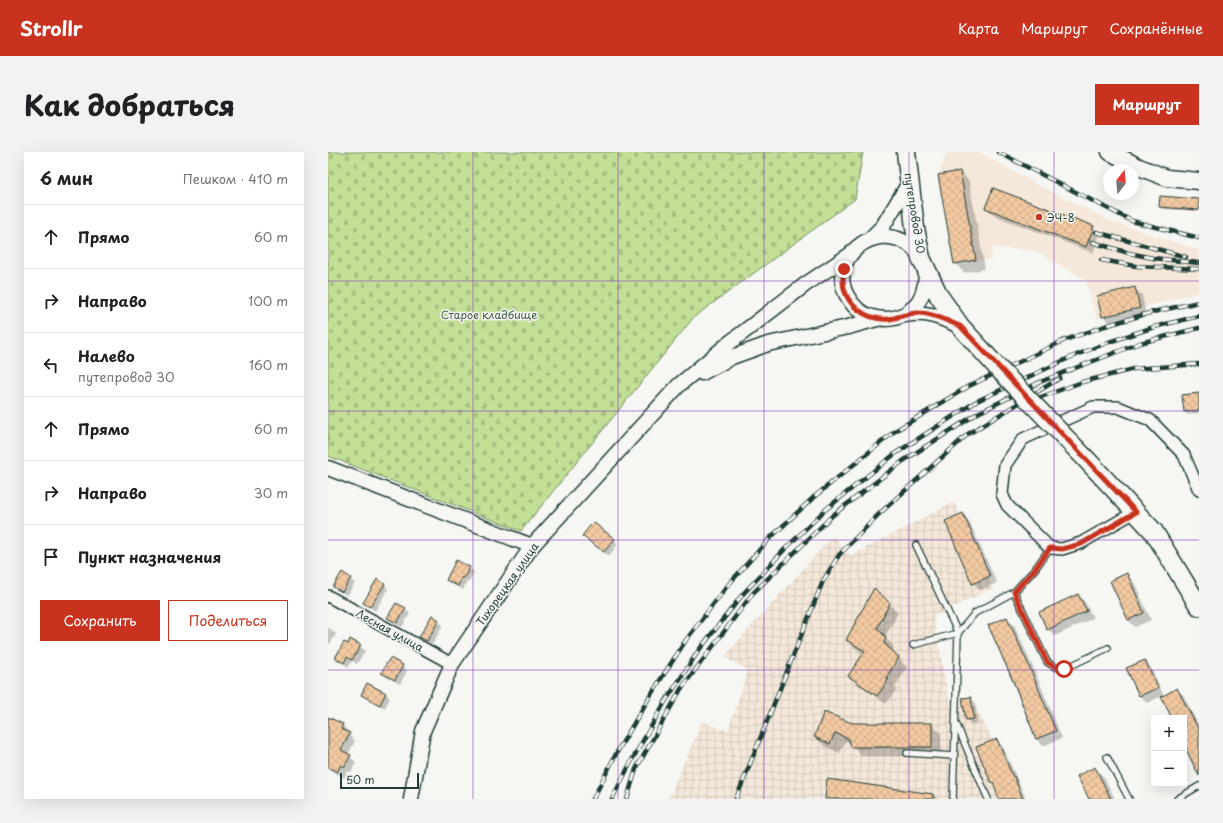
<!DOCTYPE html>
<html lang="ru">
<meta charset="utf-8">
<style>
:root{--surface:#fff;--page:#f2f2f2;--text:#202124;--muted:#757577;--line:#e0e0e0;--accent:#c8321e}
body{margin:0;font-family:"Playpen Sans",sans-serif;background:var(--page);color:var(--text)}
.controls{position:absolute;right:12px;bottom:12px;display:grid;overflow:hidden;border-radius:0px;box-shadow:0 4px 16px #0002}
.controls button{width:36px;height:36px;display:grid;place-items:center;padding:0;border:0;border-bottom:1px solid var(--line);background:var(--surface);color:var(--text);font:20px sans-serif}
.compass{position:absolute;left:775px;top:12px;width:36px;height:36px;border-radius:50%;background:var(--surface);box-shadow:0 4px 16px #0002;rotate:16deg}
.scale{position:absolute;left:12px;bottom:10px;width:79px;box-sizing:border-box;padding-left:4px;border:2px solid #1f3d34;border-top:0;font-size:11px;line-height:14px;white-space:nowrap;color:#1f3d34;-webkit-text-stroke:3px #f6f6f2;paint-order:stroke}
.stop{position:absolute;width:12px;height:12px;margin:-9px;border:3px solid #c8321e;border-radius:50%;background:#fff}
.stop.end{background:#c8321e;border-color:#fff;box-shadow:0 1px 4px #0008}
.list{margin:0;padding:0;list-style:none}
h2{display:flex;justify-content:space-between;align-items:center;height:52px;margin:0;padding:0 16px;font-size:17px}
h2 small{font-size:13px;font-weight:400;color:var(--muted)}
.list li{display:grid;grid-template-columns:26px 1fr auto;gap:12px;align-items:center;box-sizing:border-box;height:64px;padding:0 16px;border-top:1px solid var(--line)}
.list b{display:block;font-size:15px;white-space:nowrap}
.list p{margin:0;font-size:13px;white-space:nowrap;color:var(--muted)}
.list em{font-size:13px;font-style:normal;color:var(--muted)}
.actions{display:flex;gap:8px;padding:12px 16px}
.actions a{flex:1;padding:9px 0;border:1px solid var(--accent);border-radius:0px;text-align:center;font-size:14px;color:var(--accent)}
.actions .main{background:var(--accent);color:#fff}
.icon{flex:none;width:22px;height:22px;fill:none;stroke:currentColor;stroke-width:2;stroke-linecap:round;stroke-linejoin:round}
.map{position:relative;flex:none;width:871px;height:647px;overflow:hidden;border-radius:0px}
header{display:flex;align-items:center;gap:24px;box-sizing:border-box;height:56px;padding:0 20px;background:var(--accent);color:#fff}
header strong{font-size:19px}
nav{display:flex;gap:22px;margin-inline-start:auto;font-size:14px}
.intro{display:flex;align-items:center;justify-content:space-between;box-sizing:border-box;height:96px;padding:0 24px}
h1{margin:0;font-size:28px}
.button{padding:10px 18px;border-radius:0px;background:var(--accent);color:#fff;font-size:14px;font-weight:700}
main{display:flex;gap:24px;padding:0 24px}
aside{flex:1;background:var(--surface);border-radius:0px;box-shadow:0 4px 16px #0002}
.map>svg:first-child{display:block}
.built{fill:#f5e8da}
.industrial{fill:url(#industrial-grid)}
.cemetery{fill:url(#cemetery-stones);stroke:#718e65}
.shadow{fill:#0003}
.building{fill:url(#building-cross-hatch);stroke:#1f3d34}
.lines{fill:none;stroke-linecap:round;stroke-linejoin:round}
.service-casing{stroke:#1f3d34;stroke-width:8}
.minor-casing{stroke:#1f3d34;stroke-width:14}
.tertiary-casing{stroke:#1f3d34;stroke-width:17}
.secondary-casing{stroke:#1f3d34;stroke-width:19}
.primary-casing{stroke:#1f3d34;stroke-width:21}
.service{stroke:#f6f6f2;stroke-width:5.5}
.minor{stroke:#f6f6f2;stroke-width:11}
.tertiary{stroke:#f6f6f2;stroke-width:14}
.secondary{stroke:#f6f6f2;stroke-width:16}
.primary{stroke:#f6f6f2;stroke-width:18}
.rail-casing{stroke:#1f3d34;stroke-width:4.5}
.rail{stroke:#f6f6f2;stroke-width:3;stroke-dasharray:9;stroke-linecap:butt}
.primary-bridge-casing{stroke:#1f3d34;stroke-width:21;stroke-linecap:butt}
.primary-bridge{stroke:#f6f6f2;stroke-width:18}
.route{stroke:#c8321e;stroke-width:5}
.grid{fill:none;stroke:#7b2cbf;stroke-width:1;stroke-opacity:0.55}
.poi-dot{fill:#c8321e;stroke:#f6f6f2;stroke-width:1.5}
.labels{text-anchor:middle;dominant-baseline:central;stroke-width:3;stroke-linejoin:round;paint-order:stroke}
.street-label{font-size:11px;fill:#1f3d34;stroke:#f6f6f2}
.poi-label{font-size:11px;fill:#1f3d34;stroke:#f6f6f2;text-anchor:start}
.park-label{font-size:11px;fill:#405d48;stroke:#f6f6f2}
</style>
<header>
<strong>Strollr</strong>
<nav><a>Карта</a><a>Маршрут</a><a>Сохранённые</a></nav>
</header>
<div class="intro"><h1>Как добраться</h1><a class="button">Маршрут</a></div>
<main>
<aside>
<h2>6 мин<small>Пешком · 410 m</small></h2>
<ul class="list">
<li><svg class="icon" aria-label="ahead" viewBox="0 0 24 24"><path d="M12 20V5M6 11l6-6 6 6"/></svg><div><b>Прямо</b></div><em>60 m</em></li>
<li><svg class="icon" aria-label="right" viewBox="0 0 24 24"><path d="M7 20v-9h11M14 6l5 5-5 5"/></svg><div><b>Направо</b></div><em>100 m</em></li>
<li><svg class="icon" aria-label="left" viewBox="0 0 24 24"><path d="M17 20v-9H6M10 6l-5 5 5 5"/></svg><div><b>Налево</b><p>путепровод 30</p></div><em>160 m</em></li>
<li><svg class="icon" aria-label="ahead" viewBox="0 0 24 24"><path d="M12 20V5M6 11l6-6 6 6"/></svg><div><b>Прямо</b></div><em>60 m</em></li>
<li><svg class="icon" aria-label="right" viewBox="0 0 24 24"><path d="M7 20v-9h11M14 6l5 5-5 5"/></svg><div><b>Направо</b></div><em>30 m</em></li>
<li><svg class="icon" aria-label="arrive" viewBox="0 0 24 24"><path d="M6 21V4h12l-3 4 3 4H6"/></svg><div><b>Пункт назначения</b></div></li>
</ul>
<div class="actions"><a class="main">Сохранить</a><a>Поделиться</a></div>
</aside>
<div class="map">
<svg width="871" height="647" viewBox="0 0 871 647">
<defs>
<pattern id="industrial-grid" width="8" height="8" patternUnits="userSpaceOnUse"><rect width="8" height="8" fill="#f5e8da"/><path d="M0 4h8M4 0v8" fill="none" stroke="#d2c8bc"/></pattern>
<pattern id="cemetery-stones" width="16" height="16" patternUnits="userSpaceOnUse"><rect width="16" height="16" fill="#c3df96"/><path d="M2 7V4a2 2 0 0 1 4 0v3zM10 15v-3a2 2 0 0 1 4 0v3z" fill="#a7c082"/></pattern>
<pattern id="building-cross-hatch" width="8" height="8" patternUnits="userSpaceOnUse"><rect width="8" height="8" fill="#f2c9a2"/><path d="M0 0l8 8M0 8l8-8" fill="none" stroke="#cfae8c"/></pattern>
</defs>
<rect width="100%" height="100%" fill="#f6f6f2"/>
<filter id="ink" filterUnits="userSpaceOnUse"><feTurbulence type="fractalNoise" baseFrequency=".025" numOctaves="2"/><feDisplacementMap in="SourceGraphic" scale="8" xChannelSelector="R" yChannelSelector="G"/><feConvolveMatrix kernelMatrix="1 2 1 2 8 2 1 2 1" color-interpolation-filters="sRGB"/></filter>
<g filter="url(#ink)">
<path class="built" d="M619 0H651L708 32 785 70 871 98V140L812 156 769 166 757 127 706 98 663 96 664 107 626 112 610 23Z"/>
<path class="industrial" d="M626 350 665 436 605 465 621 548 647 554 695 647H340L374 570 400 579 420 518 396 505 505 384 523 404Z"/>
<path class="cemetery" d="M0 0H535L527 47 366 165 193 379 0 304Z"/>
<g class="shadow">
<path d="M632 20 641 29 657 117 636 121 627 111Z"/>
<path d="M871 48V59L834 57 832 55Z"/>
<path d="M658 56 765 75 772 82 765 101 665 63Z"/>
<path d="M807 136 814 143 818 163 782 171 775 164Z"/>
<path d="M871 242V261L860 263 857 260Z"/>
<path d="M634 362 641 369 669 431 652 438 645 431Z"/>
<path d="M260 388H286L290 392 281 404Z"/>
<path d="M141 416 146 420 141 430 139 429 135 438 124 432 119 428Z"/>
<path d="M15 422 27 431 19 444 7 434Z"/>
<path d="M799 423 806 430 823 468 807 475 800 468Z"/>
<path d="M56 432 60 437 47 459 36 450Z"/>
<path d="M750 443 757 450 765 466 727 484 720 477Z"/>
<path d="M561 452 570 461 557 485 566 495 565 500 579 515 567 535 569 537 558 552 530 532 521 524 536 502 528 497 519 488Z"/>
<path d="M77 457 82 462 74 475 65 470 60 466Z"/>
<path d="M104 465 115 473 104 493 92 485Z"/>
<path d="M679 466 686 473 708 522 734 586 715 594 708 587 661 474Z"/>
<path d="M0 475 8 482 2 492 0 491Z"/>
<path d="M32 494 37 499 29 512 24 509 20 515 8 505Z"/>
<path d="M817 509 823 516 836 544 849 537 856 544 871 574V619L856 591V566H845L834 544 819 551 812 544 799 517Z"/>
<path d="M74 514 79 519 72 532 59 525 55 520Z"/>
<path d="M40 532 58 542 62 546 57 556 39 547 34 542Z"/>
<path d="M643 546 647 550 650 571 643 572 638 567Z"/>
<path d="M0 572 14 573 21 580 20 582 27 589 20 603 28 610 23 620 20 619 16 626 0 617Z"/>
<path d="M523 572H604L613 582V604H533L524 592 517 589 512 601 496 594 487 584Z"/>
<path d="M668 588 675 595 698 647H672L667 634 663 630Z"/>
<path d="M767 616 776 625 787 647H762Z"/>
<path d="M500 628 606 643 610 647H498Z"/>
</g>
<g class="building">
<path d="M632 19 648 108 626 112 610 23Z"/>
<path d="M665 36 766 74 758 95 657 56Z"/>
<path d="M832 44 871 47V58L831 55Z"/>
<path d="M807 135 812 156 774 165 769 144Z"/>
<path d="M871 241V258L856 260 854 243Z"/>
<path d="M635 361 662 424 644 432 617 369Z"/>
<path d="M265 370 287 387 276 400 254 384Z"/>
<path d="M128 408 142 415 136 426 134 425 130 434 118 428Z"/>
<path d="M14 420 23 426 14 440 5 435Z"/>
<path d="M799 421 816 461 800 468 782 429Z"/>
<path d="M49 427 57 432 42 455 35 451Z"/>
<path d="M546 436 562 451 549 476 558 485 556 491 571 505 558 526 561 527 549 544 520 524 537 499 518 488Z"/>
<path d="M750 442 759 459 719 478 711 460Z"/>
<path d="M68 451 78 456 69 471 59 466Z"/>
<path d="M104 463 111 468 99 489 91 485Z"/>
<path d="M679 465 701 514 728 579 708 587 686 531 660 473Z"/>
<path d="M22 487 33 493 24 508 19 505 16 511 7 506 16 490 20 492Z"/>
<path d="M62 506 75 513 67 528 53 521Z"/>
<path d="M817 508 830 536 811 544 798 516Z"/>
<path d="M39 531 58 541 52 553 33 543Z"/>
<path d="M849 536 871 578V624L856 593V566H844L833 545Z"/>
<path d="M643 545 646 567 638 568 634 546Z"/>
<path d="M496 560 524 571H604V595H523L521 587 507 581 502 592 486 585Z"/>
<path d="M0 565 15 572 13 577 22 581 13 598 23 603 16 615 13 613 9 620 0 615Z"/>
<path d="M669 587 685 625 686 624 695 647H671L665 630H663L648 595Z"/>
<path d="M767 615 783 647H761L749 624Z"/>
<path d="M499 627 605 642V647H497Z"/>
</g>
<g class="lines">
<g class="service-casing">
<g id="service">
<path d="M686 440 719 510 727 515 736 517 780 496"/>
<path d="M585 493 630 481 588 393"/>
<path d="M628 571 660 647"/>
<path d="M579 601 626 604"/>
<path d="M779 605 801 647"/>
<path d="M625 647 630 481 647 461 686 440 707 417 722 396"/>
<path d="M849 647 871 634"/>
</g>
</g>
<g class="minor-casing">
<g id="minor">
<path d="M807 360 753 391 734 397 722 396 679 353 674 342 677 313 695 287 765 255H790L822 268 856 303 871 338"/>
<path d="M0 444 124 512"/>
</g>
</g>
<g class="tertiary-casing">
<g id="tertiary">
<path d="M542 87 555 74 581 31"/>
<path d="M593 106C590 102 587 97 583 94 546 65 496 110 521 147 526 155 532 161 541 164 553 168 566 168 577 162 594 152 598 136 598 118"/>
<path d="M577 163C601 159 610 165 632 174"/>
<path d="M374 221 404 205 440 192 520 175 549 167"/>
<path d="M0 316 204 394"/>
<path d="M83 647 95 579 124 512 204 394 351 233 400 192 478 132 520 104"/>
</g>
</g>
<g class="secondary-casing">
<path id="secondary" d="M782 0 811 15 839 26 871 29"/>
</g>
<g class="primary-casing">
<g id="primary">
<path d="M578 0 587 76 593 106 611 144 632 174 669 215"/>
<path d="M759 308 826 380 871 454"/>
</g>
</g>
<use href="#service" class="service"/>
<use href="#minor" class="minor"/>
<use href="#tertiary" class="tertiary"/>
<use href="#secondary" class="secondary"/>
<use href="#primary" class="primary"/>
<g class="rail-casing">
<g id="rail">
<path d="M670 0 804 69 871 86"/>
<path d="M768 80 858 105"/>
<path d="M764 90 801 101 825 106 871 111"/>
<path d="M773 108 808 114 871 117"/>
<path d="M702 249 754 230 806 217 871 212"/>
<path d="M265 647 289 600 322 544 358 488 400 433 442 386 486 345 567 279 641 234 737 188 777 174 825 160 871 150"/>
<path d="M284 647 304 608 337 550 371 498 415 442 456 398 497 358 568 301 649 249 741 206 781 190 826 175 871 164"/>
<path d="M299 647 308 617 353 537 425 441 505 363 575 309 650 261 712 230 755 213 812 191 871 176"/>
<path d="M408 647 495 429 511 403 551 362 640 282 732 226"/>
</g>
</g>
<use href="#rail" class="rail"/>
<g class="primary-bridge-casing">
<path id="primary-bridge" d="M669 215 759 308"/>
</g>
<use href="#primary-bridge" class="primary-bridge"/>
</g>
</g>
<g class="lines" filter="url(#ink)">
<path class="route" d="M516 117C515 121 515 125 515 129 516 153 539 169 561 167 571 166 581 160 591 161 605 161 619 169 632 174L808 360 753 392 734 397 722 396 707 417 686 440 719 510 727 515 736 517"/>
</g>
<path class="grid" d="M145 0V647M290 0V647M436 0V647M581 0V647M726 0V647M0 129H871M0 259H871M0 388H871M0 518H871"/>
<circle class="poi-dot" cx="711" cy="65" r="4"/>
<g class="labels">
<g class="street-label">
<text transform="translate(587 61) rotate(81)">путепровод 30</text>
<text transform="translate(179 432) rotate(-55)">Тихорецкая улица</text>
<text transform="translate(62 478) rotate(29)">Лесная улица</text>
</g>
<g class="poi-label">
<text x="719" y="65">ЭЧ-8</text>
</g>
<g class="park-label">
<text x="161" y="162">Старое кладбище</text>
</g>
</g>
</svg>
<div class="controls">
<button>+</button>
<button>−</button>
</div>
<svg class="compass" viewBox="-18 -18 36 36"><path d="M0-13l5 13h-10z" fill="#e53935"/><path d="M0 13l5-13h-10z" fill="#757577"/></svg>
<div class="scale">50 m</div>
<div class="stop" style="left:736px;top:517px"></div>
<div class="stop end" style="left:516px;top:117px"></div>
</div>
</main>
